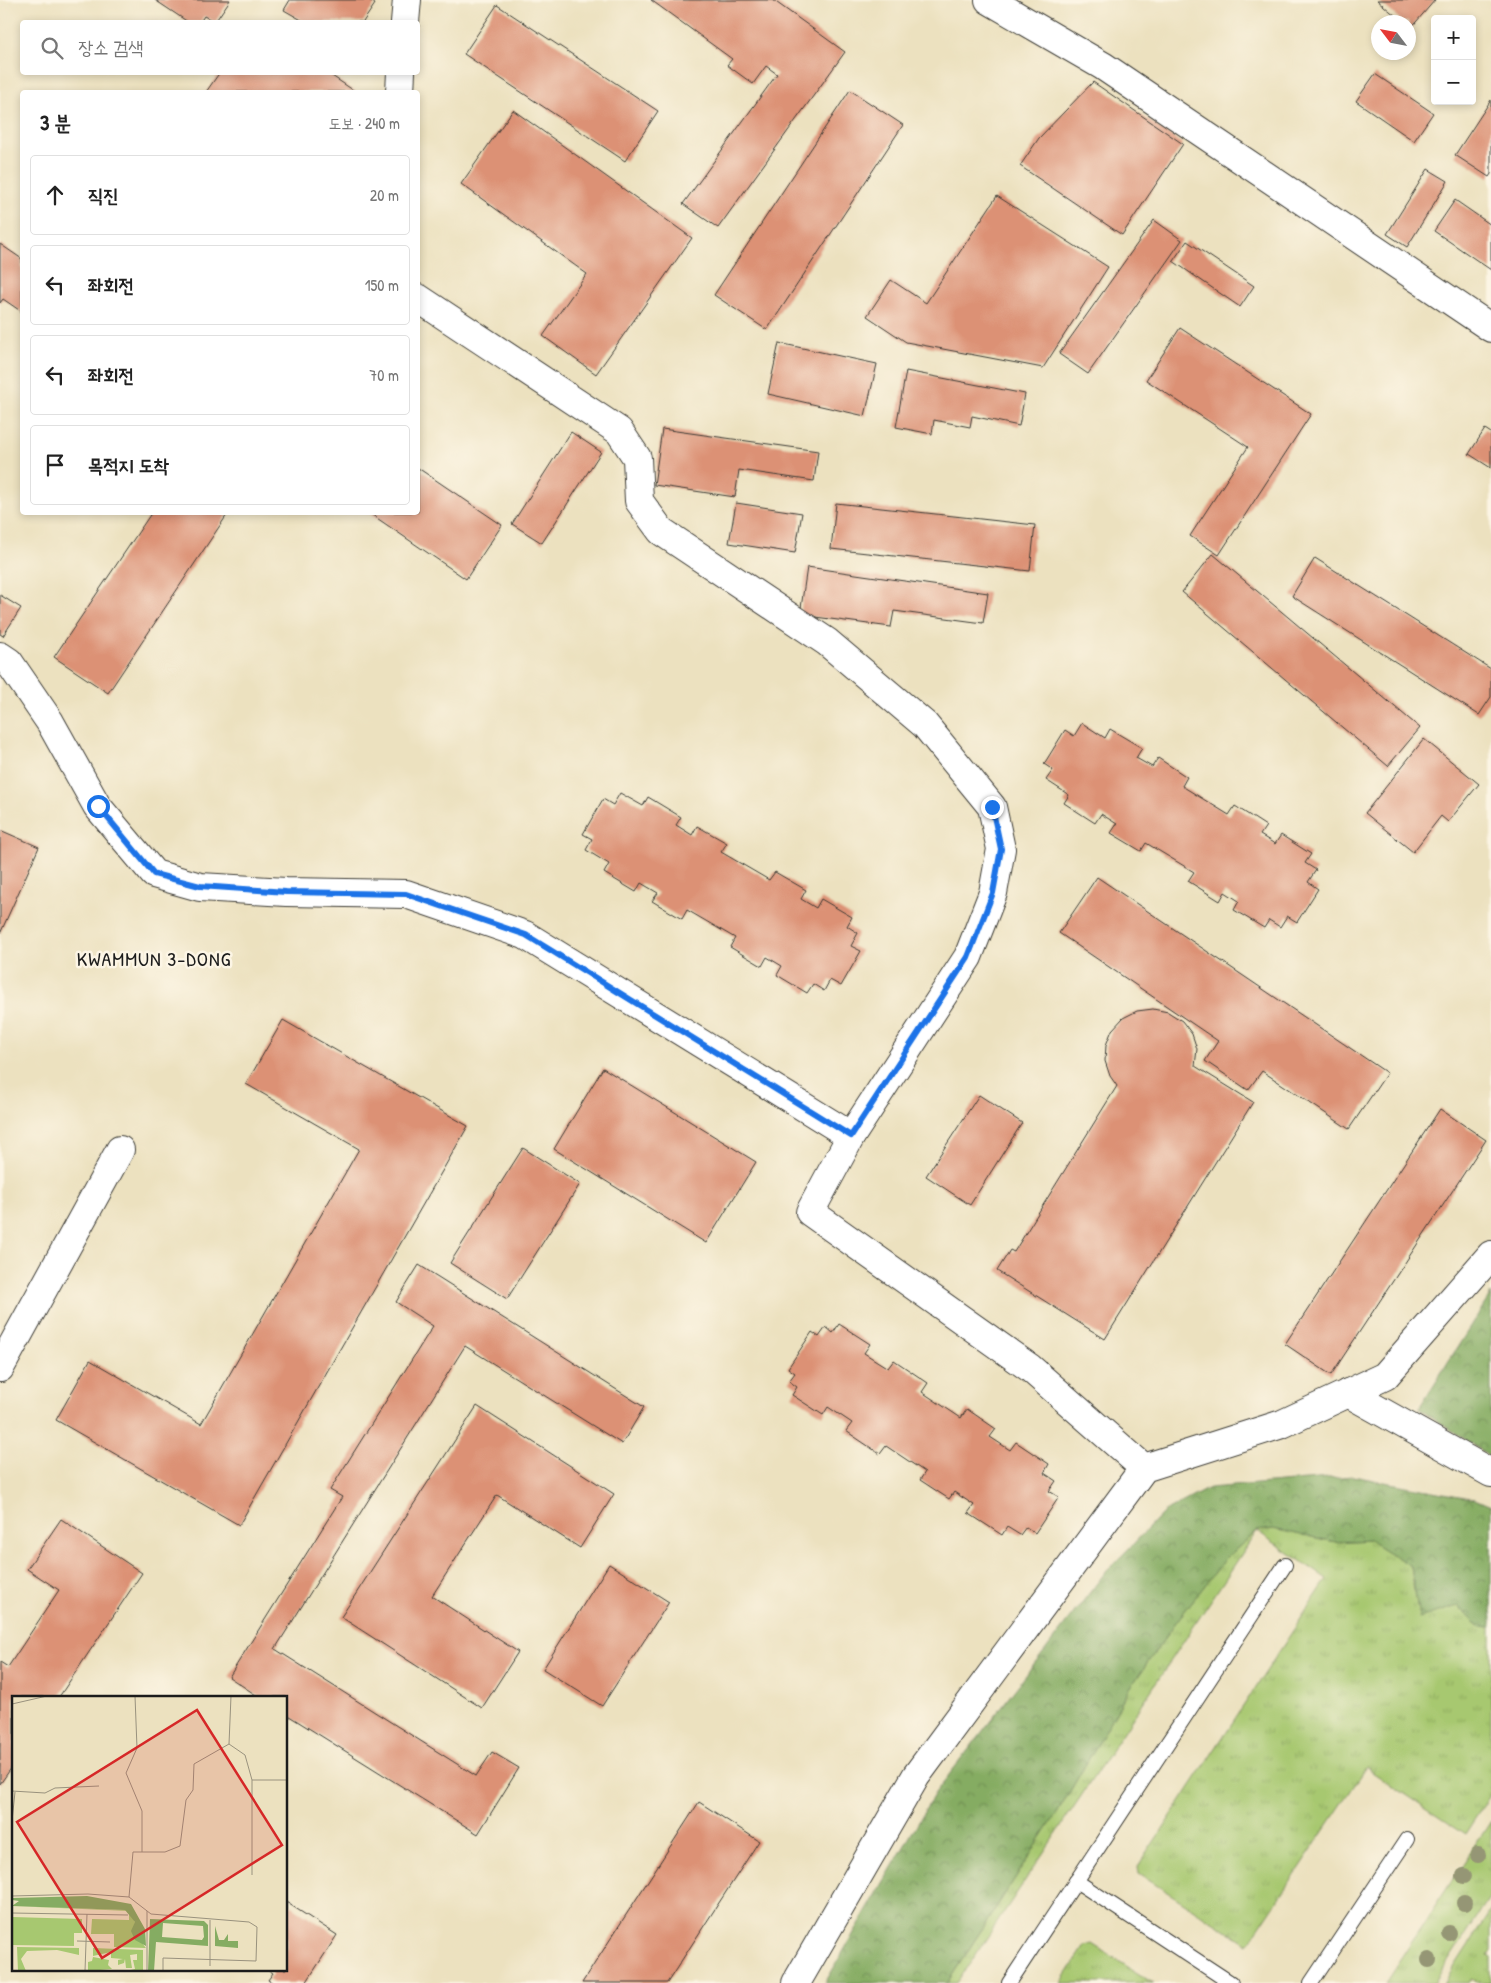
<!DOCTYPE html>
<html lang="ko">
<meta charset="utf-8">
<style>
:root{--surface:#fff;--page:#f6f6f6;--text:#222;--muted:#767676;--line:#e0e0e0}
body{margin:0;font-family:"Patrick Hand","Poor Story",sans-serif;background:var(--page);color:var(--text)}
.controls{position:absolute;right:15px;top:15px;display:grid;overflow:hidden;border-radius:5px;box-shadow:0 2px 8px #0003}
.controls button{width:45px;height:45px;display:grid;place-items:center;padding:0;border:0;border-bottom:1px solid var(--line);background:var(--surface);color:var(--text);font:25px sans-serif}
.compass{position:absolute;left:1371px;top:15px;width:45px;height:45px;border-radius:50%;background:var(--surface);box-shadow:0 2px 8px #0003;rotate:302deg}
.stop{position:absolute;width:15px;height:15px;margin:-11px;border:4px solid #1a73e8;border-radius:50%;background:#fff}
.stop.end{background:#1a73e8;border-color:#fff;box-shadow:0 1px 5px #0008}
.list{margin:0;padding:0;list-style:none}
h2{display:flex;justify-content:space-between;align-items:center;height:65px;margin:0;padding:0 20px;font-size:21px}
h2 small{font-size:16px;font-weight:400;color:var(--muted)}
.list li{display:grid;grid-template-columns:32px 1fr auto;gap:15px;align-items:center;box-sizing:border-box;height:80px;margin:0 10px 10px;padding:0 10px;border:1px solid var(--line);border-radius:5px}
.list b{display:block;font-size:19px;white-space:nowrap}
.list em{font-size:16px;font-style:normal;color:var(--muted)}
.icon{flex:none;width:28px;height:28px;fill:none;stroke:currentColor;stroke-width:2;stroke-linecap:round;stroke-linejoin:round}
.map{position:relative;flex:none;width:1491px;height:1983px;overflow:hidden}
.search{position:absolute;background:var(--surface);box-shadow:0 2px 8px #0003;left:20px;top:20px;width:400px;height:55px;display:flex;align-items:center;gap:12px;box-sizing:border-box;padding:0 18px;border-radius:5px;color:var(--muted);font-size:19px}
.panel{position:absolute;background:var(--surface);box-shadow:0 2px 8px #0003;left:20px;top:90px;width:400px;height:425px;border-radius:5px}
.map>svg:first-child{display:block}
.grass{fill:url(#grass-tufts);stroke:#627246}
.forest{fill:url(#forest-crowns);stroke:#50643f}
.building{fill:#dc9175}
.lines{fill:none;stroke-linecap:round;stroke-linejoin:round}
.service-casing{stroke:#3b3a34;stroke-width:16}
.minor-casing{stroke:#3b3a34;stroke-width:30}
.service{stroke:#fff;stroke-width:14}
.minor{stroke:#fff;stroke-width:28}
.tree{fill:#959675}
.route{stroke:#1a73e8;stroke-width:6}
.labels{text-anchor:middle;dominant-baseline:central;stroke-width:5;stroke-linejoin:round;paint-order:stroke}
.quarter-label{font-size:20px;letter-spacing:1px;fill:#1c1c1c;stroke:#fcf5e5}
.inset-road{fill:none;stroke:#99927e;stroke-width:1}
.view{fill:#d62828;fill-opacity:0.15;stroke:#d62828;stroke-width:2.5}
.inset-edge{fill:none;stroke:#1c1c1c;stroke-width:2.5}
</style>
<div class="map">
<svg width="1491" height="1983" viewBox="0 0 1491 1983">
<defs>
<pattern id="grass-tufts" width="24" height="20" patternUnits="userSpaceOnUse" patternTransform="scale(1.25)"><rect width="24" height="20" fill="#a7c870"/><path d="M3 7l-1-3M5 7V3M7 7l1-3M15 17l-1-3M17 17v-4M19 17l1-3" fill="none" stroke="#8fab60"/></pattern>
<pattern id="forest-crowns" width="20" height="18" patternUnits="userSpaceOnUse" patternTransform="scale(1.25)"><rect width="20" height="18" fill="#85ac62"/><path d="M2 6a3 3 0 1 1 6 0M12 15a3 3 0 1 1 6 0" fill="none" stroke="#6c8b50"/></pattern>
</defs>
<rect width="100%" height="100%" fill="#fcf5e5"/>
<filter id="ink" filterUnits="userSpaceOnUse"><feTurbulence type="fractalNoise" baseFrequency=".02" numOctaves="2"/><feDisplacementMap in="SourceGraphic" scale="10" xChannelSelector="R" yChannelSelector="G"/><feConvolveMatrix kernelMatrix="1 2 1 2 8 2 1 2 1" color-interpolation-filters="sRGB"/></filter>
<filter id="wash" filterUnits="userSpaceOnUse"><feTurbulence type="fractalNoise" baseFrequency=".0096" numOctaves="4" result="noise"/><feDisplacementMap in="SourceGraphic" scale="20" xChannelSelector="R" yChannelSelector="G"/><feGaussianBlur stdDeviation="1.12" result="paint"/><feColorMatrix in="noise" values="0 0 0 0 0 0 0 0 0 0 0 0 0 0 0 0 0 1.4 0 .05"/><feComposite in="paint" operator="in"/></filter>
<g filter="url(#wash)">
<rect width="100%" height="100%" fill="#ece1bf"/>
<g class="grass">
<path d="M1273 1529 1336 1542 1369 1540 1411 1566 1414 1591 1458 1606 1480 1627 1491 1628V1794L1465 1834 1366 1768 1248 1944 1139 1874 1138 1866 1327 1579 1257 1531 957 1983H947L1058 1812 1130 1688 1176 1622 1227 1557 1257 1531Z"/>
<path d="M1491 1821V1895L1434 1983H1385Z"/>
<path d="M1491 1910V1950L1488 1955 1491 1957V1983H1478L1472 1979 1469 1983H1444Z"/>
<path d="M1092 1944 1153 1983H1061L1085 1946Z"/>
</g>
<g class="forest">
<path d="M1491 1294V1457L1419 1408Z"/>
<path d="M1353 1476 1475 1499 1491 1506V1628L1480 1627 1458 1606 1419 1618 1411 1566 1369 1540 1336 1542 1273 1529 1257 1531 1227 1557 1176 1622 1130 1688 1058 1812 947 1983H825L935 1793 1104 1574 1164 1512 1209 1488Z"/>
</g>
<g id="blocks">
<g class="building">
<path d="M155 0H230L215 22 204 16 200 22H188Z"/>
<path d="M290 0H369L375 4 363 22H305L284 10Z"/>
<path d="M651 0H773L845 52 718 228 683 204 777 74 766 66 753 84 727 65 732 59Z"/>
<path d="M1377 0H1435L1410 29 1408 22H1403Z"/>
<path d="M497 5 658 111 625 161 464 54Z"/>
<path d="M220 72H326L356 92H206Z"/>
<path d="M1375 74 1433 113 1414 141 1356 101Z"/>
<path d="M1093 82 1183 144 1122 235 1020 166 1039 138Z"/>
<path d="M850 90 903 125 767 330 714 295Z"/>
<path d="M1491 100V174L1489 177 1455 155Z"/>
<path d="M513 110 692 238 596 374 543 336 587 274 461 184Z"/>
<path d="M1428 169 1448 181 1407 247 1387 234Z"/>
<path d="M997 196 1108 267 1043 368 906 342 867 316 891 280 926 303Z"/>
<path d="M1455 200 1491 225V270L1434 231Z"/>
<path d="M1154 220 1182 240 1088 374 1059 354Z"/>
<path d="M1187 241 1254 286 1240 307 1173 261Z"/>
<path d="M0 244 22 259V312L3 299 0 303Z"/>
<path d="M1180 328 1311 414 1219 555 1190 536 1248 447 1146 380Z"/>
<path d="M779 343 877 364 865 416 768 394Z"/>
<path d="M906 371 1025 394 1019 426 972 416 970 427 934 420 932 434 896 427Z"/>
<path d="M662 429 818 451 814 481 739 470 735 497 654 485Z"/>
<path d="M1485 429 1491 433V468L1469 454Z"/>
<path d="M571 432 601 452 542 543 512 524Z"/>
<path d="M418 468 502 525 466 579 368 512H418Z"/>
<path d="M736 503 802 513 795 553 729 543Z"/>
<path d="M836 503 1035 525 1030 571 831 549Z"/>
<path d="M152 512H229L108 693 54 657Z"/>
<path d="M1213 554 1420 728 1388 766 1182 592Z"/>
<path d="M1315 558 1491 669V697L1479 715 1292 596Z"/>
<path d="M807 567 988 593 983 623 894 611 891 627 800 615Z"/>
<path d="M0 595 21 608 3 636 0 634Z"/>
<path d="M1082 723 1105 738 1110 729 1142 748 1136 758 1152 767 1158 758 1187 777 1182 786 1229 815 1235 806 1266 826 1260 835 1275 844 1281 835 1311 854 1305 863 1316 870 1308 882 1318 889 1297 922 1287 916 1280 927 1269 920 1264 928 1234 910 1239 901 1225 892 1220 901 1188 881 1194 872 1146 843 1141 851 1111 833 1117 824 1101 814 1095 823 1064 803 1069 795 1046 780 1053 770 1044 764 1065 730 1074 736Z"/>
<path d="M1424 739 1479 784 1448 822 1441 816 1413 852 1365 813Z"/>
<path d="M620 793 643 806 648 797 681 817 676 825 692 835 697 826 727 843 721 852 769 880 775 872 806 890 801 899 816 908 821 899 852 917 847 926 858 933 851 946 861 951 841 986 830 980 824 991 813 984 807 993 777 975 782 966 767 957 762 966 730 947 735 938 687 910 682 919 652 901 658 893 641 883 636 892 604 873 609 864 586 850 592 839 583 834 603 799 613 805Z"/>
<path d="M0 830 39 847 0 934Z"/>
<path d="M1097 877 1387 1073 1349 1129 1262 1071 1248 1090 1205 1061 1218 1041 1059 933Z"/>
<path d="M1153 1009 1168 1012 1182 1021 1192 1034 1197 1049 1195 1066 1253 1102 1105 1339 997 1271 1010 1250 1014 1252 1117 1086 1110 1076 1105 1061 1106 1045 1112 1030 1123 1018 1137 1011Z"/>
<path d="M283 1020 468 1126 239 1525 56 1420 90 1360 201 1424 359 1149 246 1084Z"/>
<path d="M603 1068 756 1162 706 1243 554 1149Z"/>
<path d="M979 1095 1022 1123 970 1205 926 1176Z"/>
<path d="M1440 1109 1486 1140 1331 1375 1285 1344Z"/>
<path d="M523 1148 580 1184 507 1299 450 1263Z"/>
<path d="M419 1265 644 1407 622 1444 465 1346 275 1649 476 1776 492 1752 519 1768 478 1834 286 1714V1697H259L229 1677 342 1497 330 1490 433 1326 396 1302Z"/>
<path d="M839 1324 870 1344 864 1353 888 1368 894 1360 928 1383 922 1392 961 1418 967 1409 996 1429 990 1437 1010 1450 1016 1442 1049 1464 1044 1473 1056 1481 1049 1491 1059 1497 1035 1533 1026 1527 1020 1535 1007 1527 1002 1535 968 1513 974 1505 954 1492 949 1499 920 1480 925 1472 886 1446 880 1454 846 1431 852 1423 828 1407 823 1415 792 1395 797 1387 789 1381 795 1373 788 1368 812 1332 819 1337 826 1327 833 1333Z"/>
<path d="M477 1406 614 1494 580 1548 497 1495 432 1596 518 1652 482 1708 341 1617Z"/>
<path d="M61 1519 142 1573 59 1697H14V1764L0 1784V1662L8 1667 59 1590 27 1569Z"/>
<path d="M609 1564 669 1602 602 1706 543 1669Z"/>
<path d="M699 1802 759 1841 667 1983H582Z"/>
<path d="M286 1902 337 1935 306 1983H273L268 1980 273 1973 267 1969H286Z"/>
</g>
</g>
</g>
<g filter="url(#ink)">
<use href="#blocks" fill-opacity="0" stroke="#3b3a34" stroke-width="1"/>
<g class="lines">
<g class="service-casing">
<g id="service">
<path d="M1076 1881 1231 1983"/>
<path d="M1009 1983 1285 1565"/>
<path d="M1311 1983 1407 1839"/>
</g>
</g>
<g class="minor-casing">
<g id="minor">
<path d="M989 0 1103 66 1491 328"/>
<path d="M405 22 407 0"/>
<path d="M400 92 401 72"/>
<path d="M418 298 619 431 637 458 639 501 661 531 827 642 925 725 992 807 1001 849 993 893 968 957 851 1136 810 1212 1030 1368 1144 1468"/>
<path d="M0 656 9 662 50 722 97 806 154 874 200 887 286 892 406 894 525 935 851 1136"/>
<path d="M0 1368 120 1150"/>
<path d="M1348 1393 1491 1473"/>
<path d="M796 1983 916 1776 1144 1468 1282 1424 1385 1376 1491 1255"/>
</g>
</g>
<use href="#service" class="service"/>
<use href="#minor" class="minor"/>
</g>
<g class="tree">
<circle cx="1478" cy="1855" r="8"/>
<circle cx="1464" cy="1876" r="8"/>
<circle cx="1464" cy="1903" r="8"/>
<circle cx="1449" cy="1933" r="8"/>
<circle cx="1429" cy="1960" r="8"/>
</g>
</g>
<g class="lines" filter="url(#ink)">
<path class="route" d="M98 806 154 874 200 886 286 892 406 894 526 935 851 1136 968 957 993 893 1001 849 992 807"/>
</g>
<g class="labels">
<g class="quarter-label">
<text x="154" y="958">KWAMMUN 3-DONG</text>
</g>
</g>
<g transform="translate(12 1696)">
<rect width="275" height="275" fill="#ece1bf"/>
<path d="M0 210 113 214 117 215 118 216 123 226 122 237 134 252 102 251V238H79L80 223 117 224V215ZM0 221 70 223V237H62V250L0 249ZM5 251 67 252V259L45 254 15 255 9 263 14 275H6ZM81 252 131 254V275H114L123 273 121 264H125V258L118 259 120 272H114L113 263 112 267 106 269V264L111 263 99 262V256L81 260ZM81 261 97 264 96 269 100 273 76 275V266L80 265Z" fill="#a7c870"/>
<path d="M75 200 119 208 133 233 134 250 123 244 119 235 123 226 113 214 0 210 7 205 0 204V202ZM138 223 192 225 196 229V250L144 246 142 275H136ZM151 227 191 230 192 241 190 244 150 241ZM203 230 207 244H212L216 238V245H226V252L203 250Z" fill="#85ac62" fill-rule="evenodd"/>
<path class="inset-road" d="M123 0 125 52 114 77 130 115V156M219 0 217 48 233 59 240 84V179M0 8 35 0M240 84H275M0 95 33 97 43 92 87 90M0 125 3 96M0 200 76 198 117 201 139 218 237 226 245 231 244 265 151 262V275M117 201 121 156H153L168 150 174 104 181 94 182 68 217 48M135 215V275M0 217 116 219M65 245 98 246M198 270V224M73 275 75 218"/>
<path class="view" d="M185 14 270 149 90 262 5 126Z"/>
<rect width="275" height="275" class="inset-edge"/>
</g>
</svg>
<div class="controls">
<button>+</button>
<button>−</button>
</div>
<svg class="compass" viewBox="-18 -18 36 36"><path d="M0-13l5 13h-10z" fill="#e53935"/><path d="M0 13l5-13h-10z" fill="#767676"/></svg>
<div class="stop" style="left:98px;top:806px"></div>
<div class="stop end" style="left:992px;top:807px"></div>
<div class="search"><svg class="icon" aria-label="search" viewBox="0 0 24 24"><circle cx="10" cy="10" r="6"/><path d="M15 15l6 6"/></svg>장소 검색</div>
<section class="panel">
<h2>3 분<small>도보 · 240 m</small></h2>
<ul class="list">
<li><svg class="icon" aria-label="ahead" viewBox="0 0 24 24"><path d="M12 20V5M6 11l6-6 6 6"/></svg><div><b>직진</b></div><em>20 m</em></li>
<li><svg class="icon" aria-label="left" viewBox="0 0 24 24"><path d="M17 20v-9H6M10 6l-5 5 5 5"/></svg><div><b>좌회전</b></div><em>150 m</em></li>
<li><svg class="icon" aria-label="left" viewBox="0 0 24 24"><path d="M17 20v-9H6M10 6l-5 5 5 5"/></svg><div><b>좌회전</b></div><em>70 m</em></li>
<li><svg class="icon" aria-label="arrive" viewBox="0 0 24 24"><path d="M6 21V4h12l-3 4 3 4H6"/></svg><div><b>목적지 도착</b></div></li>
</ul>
</section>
</div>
